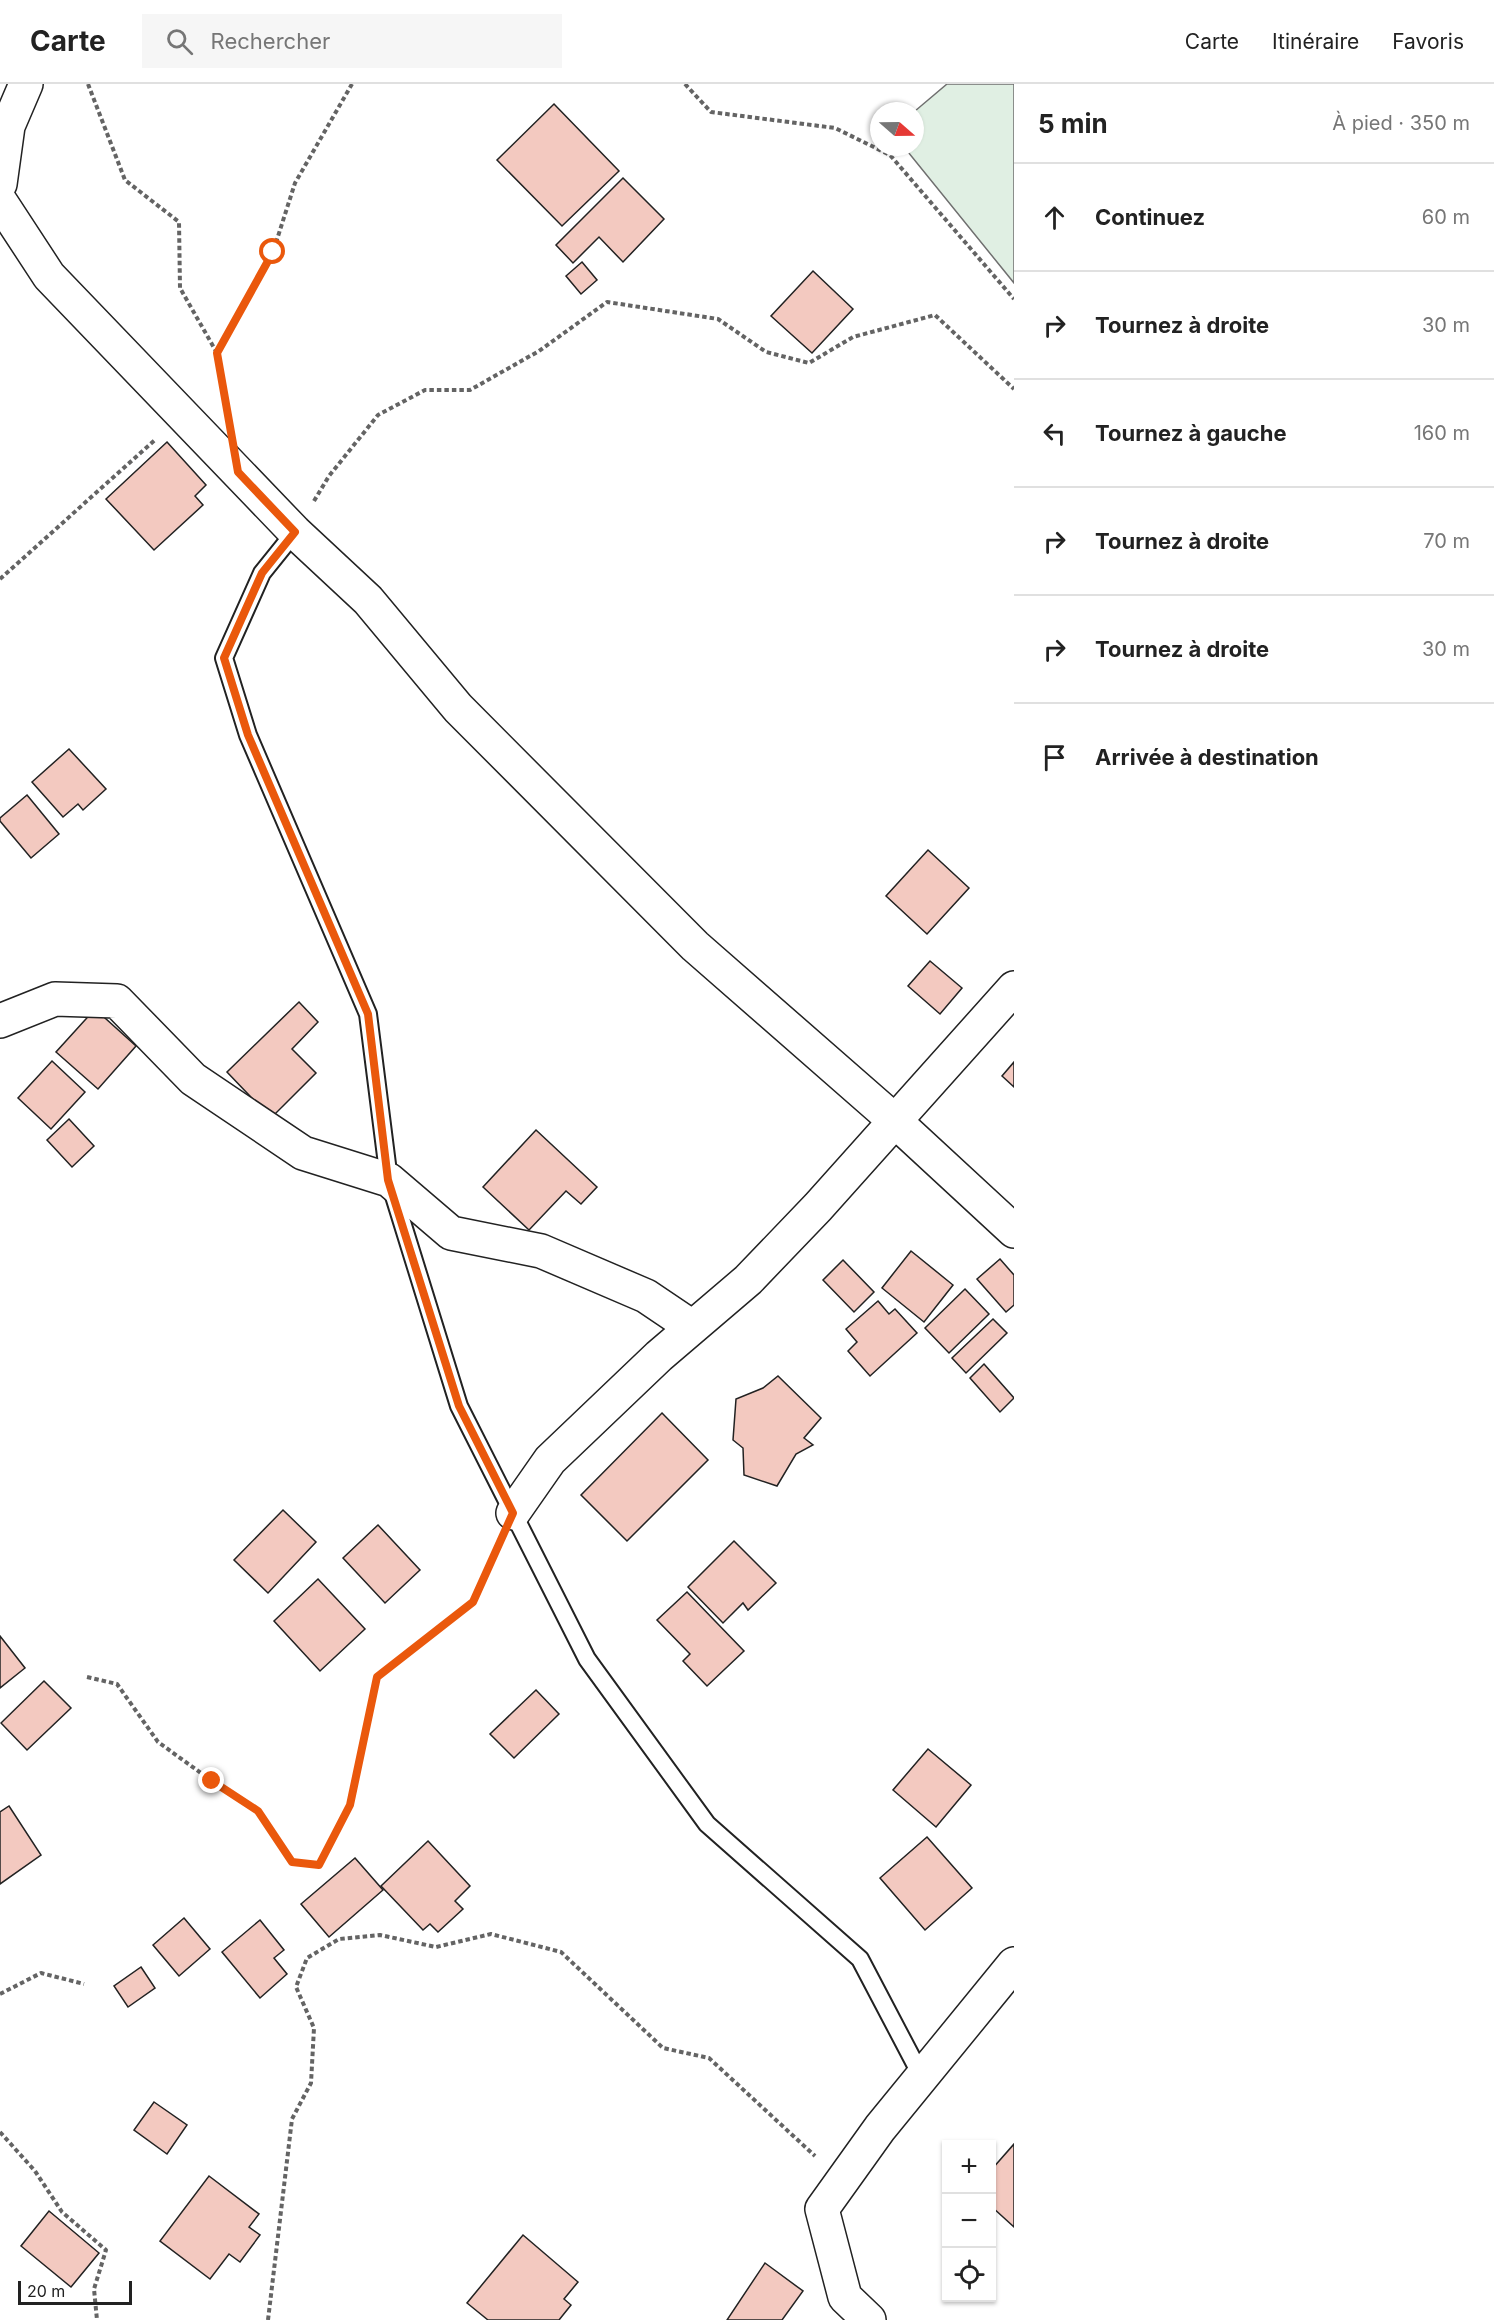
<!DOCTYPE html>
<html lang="fr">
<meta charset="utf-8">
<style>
:root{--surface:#fff;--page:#f6f6f6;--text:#222;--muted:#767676;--line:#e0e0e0}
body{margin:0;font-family:Inter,sans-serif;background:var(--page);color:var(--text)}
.controls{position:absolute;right:18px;bottom:18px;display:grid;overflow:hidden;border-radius:0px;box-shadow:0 2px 4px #0004}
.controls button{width:54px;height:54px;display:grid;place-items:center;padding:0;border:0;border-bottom:2px solid var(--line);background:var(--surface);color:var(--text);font:30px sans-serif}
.compass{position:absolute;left:870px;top:18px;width:54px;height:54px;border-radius:50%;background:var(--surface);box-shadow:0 2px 4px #0004;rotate:110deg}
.scale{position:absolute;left:18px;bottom:15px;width:114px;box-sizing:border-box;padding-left:6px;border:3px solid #222;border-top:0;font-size:16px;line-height:21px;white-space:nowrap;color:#222;-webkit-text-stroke:4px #fff;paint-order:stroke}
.stop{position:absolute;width:18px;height:18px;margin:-14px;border:4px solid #ea580c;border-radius:50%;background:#fff}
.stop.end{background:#ea580c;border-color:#fff;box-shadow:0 2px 6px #0008}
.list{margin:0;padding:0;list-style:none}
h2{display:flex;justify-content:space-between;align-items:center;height:78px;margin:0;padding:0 24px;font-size:26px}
h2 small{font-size:20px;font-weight:400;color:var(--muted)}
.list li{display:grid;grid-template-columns:39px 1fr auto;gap:18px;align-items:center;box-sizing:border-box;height:108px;padding:0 24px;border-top:2px solid var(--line)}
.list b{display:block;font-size:22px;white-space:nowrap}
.list em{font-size:20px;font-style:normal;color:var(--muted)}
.icon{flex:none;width:33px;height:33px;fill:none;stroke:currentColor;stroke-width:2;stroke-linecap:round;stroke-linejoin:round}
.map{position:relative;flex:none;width:1014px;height:2236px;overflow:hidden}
header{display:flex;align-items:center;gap:36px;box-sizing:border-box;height:84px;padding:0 30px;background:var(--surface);border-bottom:2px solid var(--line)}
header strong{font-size:28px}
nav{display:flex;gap:33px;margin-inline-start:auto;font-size:21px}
.search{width:420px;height:54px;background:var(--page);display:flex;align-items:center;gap:15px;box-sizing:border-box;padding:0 21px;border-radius:0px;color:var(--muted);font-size:22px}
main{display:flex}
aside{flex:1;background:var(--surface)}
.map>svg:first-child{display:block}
.green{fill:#e0efe3;stroke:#6f6f6f;stroke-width:1.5}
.building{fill:#f3c9c0;stroke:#222;stroke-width:1.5}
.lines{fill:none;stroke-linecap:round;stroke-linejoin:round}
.lane-casing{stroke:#222;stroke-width:20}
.street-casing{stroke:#222;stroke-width:36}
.path{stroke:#646464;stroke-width:4;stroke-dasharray:4.5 3;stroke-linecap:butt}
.lane{stroke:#fff;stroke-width:16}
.street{stroke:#fff;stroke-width:33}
.route{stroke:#ea580c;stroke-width:8}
</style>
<header>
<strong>Carte</strong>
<div class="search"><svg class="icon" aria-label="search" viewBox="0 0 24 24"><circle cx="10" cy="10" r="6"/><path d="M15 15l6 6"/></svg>Rechercher</div>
<nav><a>Carte</a><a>Itinéraire</a><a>Favoris</a></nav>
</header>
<main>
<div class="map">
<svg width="1014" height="2236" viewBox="0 0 1014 2236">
<rect width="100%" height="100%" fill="#fff"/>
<path class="green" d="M947 0H1014V199L904 63H915V27Z"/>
<g class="building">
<path d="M554 20 619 87 562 142 497 76Z"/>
<path d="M623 94 664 135 623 178 599 153 573 179 556 161Z"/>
<path d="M582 178 597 196 581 210 566 192Z"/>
<path d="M813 187 853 225 812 269 771 232Z"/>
<path d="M167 358 206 401 195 412 203 421 154 466 106 415Z"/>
<path d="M69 665 106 705 83 726 78 720 63 733 32 698Z"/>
<path d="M27 711 59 750 31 774 0 737V734Z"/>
<path d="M928 766 969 804 927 850 886 812Z"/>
<path d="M930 877 962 904 940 930 908 902Z"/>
<path d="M299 918 318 938 292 965 316 989 271 1034 227 988Z"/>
<path d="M95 925 136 962 98 1005 56 968Z"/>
<path d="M52 977 85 1008 51 1045 18 1014Z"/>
<path d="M1014 978V1003L1002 992Z"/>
<path d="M69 1035 94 1062 72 1083 47 1056Z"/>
<path d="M536 1046 597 1103 581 1120 566 1107 529 1146 483 1103Z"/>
<path d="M911 1167 953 1201 924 1238 882 1204Z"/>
<path d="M1000 1175 1014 1191V1221L1006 1228 977 1195Z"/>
<path d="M843 1176 874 1208 854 1228 823 1196Z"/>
<path d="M965 1205 989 1230 949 1269 925 1244Z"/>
<path d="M878 1217 889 1230 895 1225 917 1249 870 1292 848 1267 857 1258 846 1245Z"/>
<path d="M993 1235 1007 1249 966 1289 952 1274Z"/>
<path d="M984 1280 1014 1314 1000 1328 970 1294Z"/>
<path d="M778 1292 821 1334 804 1354 813 1361 796 1370 777 1402 744 1391 743 1364 733 1356 736 1315 763 1304Z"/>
<path d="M662 1329 708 1376 627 1457 581 1411Z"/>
<path d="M283 1426 316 1458 268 1509 234 1476Z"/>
<path d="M378 1441 420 1486 385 1519 343 1474Z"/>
<path d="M734 1457 776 1499 748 1526 743 1519 723 1539 688 1503Z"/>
<path d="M318 1495 365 1545 320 1587 274 1537Z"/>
<path d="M687 1508 744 1567 707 1602 683 1577 690 1570 657 1536Z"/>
<path d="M0 1552 25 1584 0 1604Z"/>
<path d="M44 1597 71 1624 27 1666 1 1639Z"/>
<path d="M536 1606 559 1630 514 1674 490 1650Z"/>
<path d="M928 1665 971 1701 936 1743 893 1706Z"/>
<path d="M9 1722 41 1771 0 1800V1728Z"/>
<path d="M927 1753 972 1804 925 1846 880 1794Z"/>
<path d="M428 1757 470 1802 455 1817 463 1825 438 1848 430 1840 423 1846 381 1802Z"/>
<path d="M355 1774 383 1806 329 1853 301 1820Z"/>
<path d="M184 1834 210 1865 179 1892 153 1861Z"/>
<path d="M260 1836 284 1866 274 1874 287 1890 260 1914 222 1868Z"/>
<path d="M141 1883 155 1904 128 1923 114 1902Z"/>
<path d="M154 2018 187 2041 167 2070 134 2046Z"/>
<path d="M1014 2060V2143L992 2123V2085Z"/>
<path d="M209 2092 259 2130 249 2143 260 2151 240 2178 229 2170 210 2195 160 2157Z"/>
<path d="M49 2127 99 2169 71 2203 21 2162Z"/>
<path d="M523 2151 578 2198 564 2215 571 2221 559 2236H488L467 2219Z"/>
<path d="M765 2179 803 2207 782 2236H727Z"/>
</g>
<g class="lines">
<g class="lane-casing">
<path id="lane" d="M295 448 262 489 224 574 248 651 368 930 389 1096 459 1322 587 1575 707 1740 860 1875 922 1993"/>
</g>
<g class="street-casing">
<g id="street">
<path d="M0 100 8 42 26 0"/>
<path d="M0 117 49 192 295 448 368 516 458 624 695 862 895 1037 1014 1147"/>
<path d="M0 937 55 915 117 917 193 995 303 1069 389 1096 451 1149 541 1167 646 1212 692 1243"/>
<path d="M513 1429 550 1376 659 1272 748 1196 818 1123 1014 904"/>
<path d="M869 2236 845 2213 822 2125 880 2044 1014 1880"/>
</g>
</g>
<g class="path">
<path d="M88 0 125 96 179 138 180 204 217 269"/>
<path d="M685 0 711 28 835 44 890 71 1014 215"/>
<path d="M226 323 217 269 273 168 295 99 352 0"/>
<path d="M314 417 329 392 378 331 425 306H470L539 267 607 218 718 235 766 268 809 279 853 253 935 231 1014 305"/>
<path d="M0 495 156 355"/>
<path d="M87 1593 117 1600 158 1658 212 1697 258 1727 292 1778 319 1781 350 1721 377 1593 473 1518 498 1463"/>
<path d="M0 1910 41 1889 84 1900"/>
<path d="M0 2048 35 2087 62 2128 106 2166 94 2205 97 2236"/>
<path d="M268 2236 292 2035 311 1999 314 1944 296 1903 307 1874 339 1855 380 1851 436 1863 491 1850 561 1868 663 1964 709 1974 815 2072"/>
</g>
<use href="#lane" class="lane"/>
<use href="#street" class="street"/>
</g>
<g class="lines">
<path class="route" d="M212 1697 258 1727 292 1778 319 1781 350 1721 377 1593 473 1518 513 1429 459 1322 388 1096 368 930 248 651 224 574 262 489 295 448 238 388 217 269 273 168"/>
</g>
</svg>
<div class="controls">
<button>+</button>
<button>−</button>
<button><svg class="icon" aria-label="locate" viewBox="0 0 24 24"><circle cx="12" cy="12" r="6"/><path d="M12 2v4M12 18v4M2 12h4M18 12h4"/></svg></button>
</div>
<svg class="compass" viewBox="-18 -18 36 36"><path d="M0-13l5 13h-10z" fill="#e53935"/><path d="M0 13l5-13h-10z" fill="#767676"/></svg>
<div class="scale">20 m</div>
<div class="stop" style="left:273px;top:168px"></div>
<div class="stop end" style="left:212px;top:1697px"></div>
</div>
<aside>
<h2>5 min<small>À pied · 350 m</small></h2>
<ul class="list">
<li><svg class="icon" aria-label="ahead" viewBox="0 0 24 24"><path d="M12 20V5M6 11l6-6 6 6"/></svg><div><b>Continuez</b></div><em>60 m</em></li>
<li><svg class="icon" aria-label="right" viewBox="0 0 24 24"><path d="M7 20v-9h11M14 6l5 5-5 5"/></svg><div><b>Tournez à droite</b></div><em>30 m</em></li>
<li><svg class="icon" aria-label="left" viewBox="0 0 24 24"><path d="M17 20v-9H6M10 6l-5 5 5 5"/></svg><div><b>Tournez à gauche</b></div><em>160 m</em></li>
<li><svg class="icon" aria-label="right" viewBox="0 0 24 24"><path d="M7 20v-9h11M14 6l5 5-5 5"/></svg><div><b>Tournez à droite</b></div><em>70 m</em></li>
<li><svg class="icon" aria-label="right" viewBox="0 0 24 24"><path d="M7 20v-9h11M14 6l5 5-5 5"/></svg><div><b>Tournez à droite</b></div><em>30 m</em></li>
<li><svg class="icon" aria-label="arrive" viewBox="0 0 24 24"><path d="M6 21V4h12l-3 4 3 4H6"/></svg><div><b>Arrivée à destination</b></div></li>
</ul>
</aside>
</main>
